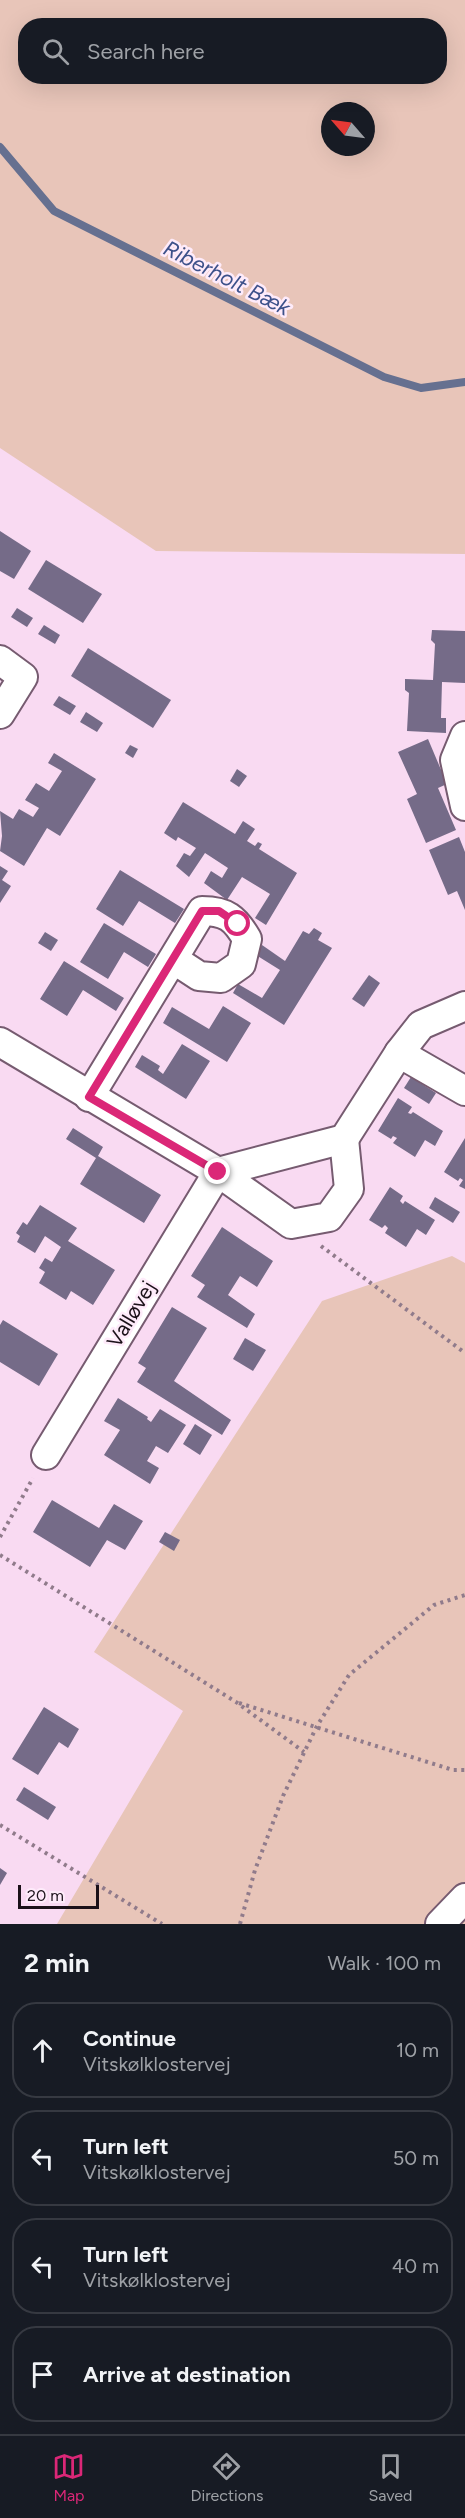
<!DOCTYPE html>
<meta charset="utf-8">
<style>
:root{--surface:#171b24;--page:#242831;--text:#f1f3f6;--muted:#9ea1a6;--line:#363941;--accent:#db2777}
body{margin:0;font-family:Figtree,sans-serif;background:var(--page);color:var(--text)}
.compass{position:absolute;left:321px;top:102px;width:54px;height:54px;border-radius:50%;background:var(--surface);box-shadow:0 6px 24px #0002;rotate:298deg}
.scale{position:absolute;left:18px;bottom:15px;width:81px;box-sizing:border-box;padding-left:6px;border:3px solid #1b1119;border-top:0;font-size:16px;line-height:21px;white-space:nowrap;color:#1b1119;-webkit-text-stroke:4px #feebfa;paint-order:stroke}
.stop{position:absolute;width:18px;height:18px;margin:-14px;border:4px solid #db2777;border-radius:50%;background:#fff}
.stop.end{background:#db2777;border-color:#fff;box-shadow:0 2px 6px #0008}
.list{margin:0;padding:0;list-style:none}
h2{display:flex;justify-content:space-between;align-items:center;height:78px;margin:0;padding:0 24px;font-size:26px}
h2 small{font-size:20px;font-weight:400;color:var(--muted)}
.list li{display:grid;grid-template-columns:39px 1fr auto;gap:18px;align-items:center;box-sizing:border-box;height:96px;margin:0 12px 12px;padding:0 12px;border:2px solid var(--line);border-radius:24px}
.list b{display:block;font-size:22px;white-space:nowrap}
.list p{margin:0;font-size:20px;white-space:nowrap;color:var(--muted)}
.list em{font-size:20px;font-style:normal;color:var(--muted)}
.icon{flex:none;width:33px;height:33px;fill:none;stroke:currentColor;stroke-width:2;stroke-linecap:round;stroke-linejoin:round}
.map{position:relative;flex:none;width:465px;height:1924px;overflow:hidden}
.search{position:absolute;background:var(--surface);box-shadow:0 6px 24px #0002;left:18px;right:18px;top:18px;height:66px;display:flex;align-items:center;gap:15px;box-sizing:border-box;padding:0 21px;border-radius:24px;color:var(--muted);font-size:22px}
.sheet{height:510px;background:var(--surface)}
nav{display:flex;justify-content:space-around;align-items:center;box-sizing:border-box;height:84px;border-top:2px solid var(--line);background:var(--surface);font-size:16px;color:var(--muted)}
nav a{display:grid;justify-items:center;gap:3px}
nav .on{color:var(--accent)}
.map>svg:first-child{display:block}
.green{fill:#e8c5b9;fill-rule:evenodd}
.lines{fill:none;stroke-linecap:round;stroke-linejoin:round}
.stream{stroke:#667090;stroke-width:8}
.building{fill:#756b88}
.minor-casing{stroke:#765b70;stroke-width:32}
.path{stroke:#907b8b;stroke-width:4;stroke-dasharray:3 4.5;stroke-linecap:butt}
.minor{stroke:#fff;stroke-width:28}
.route{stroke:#db2777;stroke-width:8}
.labels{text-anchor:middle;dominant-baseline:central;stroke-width:5;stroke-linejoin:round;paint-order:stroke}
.street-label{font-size:21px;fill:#1b1119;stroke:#feebfa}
.water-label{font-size:22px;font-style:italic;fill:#3d518a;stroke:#feebfa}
</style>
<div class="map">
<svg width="465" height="1924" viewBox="0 0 465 1924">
<rect width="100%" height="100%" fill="#f9daf2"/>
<g class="green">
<path d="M0 0H465V554L156 551 0 448ZM26 26H440V76H26ZM330 111H366V147H330Z"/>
<path d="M452 1256 465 1263V1924H57L183 1711 94 1652 322 1301Z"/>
</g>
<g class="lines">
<path class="stream" d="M0 147 54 211 384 377 421 388 465 382"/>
</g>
<g class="building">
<path d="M0 531 31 551 14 579 0 571Z"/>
<path d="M46 560 102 594 83 623 28 589Z"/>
<path d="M17 608 33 618 27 627 11 617Z"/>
<path d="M44 625 60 635 55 644 38 634Z"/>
<path d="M432 630 465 631V683L442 682 441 718H446V733L407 731 409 693 405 690V679L433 680 435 644 431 640Z"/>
<path d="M88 648 171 700 153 728 71 676Z"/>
<path d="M59 696 76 706 70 715 53 705Z"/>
<path d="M86 712 103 723 97 732 80 722Z"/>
<path d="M428 739 447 784 438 788 456 830 426 843 407 799 417 794 398 752Z"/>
<path d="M130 745 138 749 133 758 125 753Z"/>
<path d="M54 753 96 779 60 836 47 828 24 866 0 851 2 836 0 811 13 819 19 809 33 817 39 808 25 800 36 783 49 791 62 771 48 763Z"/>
<path d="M237 769 247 776 239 787 230 781Z"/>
<path d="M183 802 235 834 243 821 255 829 247 841 255 846 258 842 262 844 259 849 297 873 266 925 255 918 270 894 242 877 227 900 204 883 211 871 222 878 228 868 205 853 189 877 176 866 184 853 190 856 196 848 178 837 176 841 164 833Z"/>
<path d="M459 837 465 852V910L457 891 448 895 429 850Z"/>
<path d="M0 866 8 871 2 880 11 886 0 903Z"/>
<path d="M120 870 184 909 175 923 139 901 123 926 96 909Z"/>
<path d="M104 923 156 954 148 967 124 952 108 979 80 962Z"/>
<path d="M314 928 322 933 318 940 332 948 284 1025 233 993 238 984 262 998 280 970 256 955 262 945 285 961 303 931 309 934Z"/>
<path d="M45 932 58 940 51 951 38 943Z"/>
<path d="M64 961 124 998 116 1011 83 990 67 1016 40 999Z"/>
<path d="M369 975 380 983 364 1007 352 999Z"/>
<path d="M223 1006 251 1023 227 1062 163 1023 172 1007 209 1029Z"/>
<path d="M182 1044 210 1061 186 1099 135 1067 142 1055 160 1066 158 1070 163 1074Z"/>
<path d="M411 1077 436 1093 429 1104 404 1088Z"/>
<path d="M398 1098 412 1107 408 1113 411 1114 413 1112 443 1131 435 1146 425 1140 415 1157 393 1143 397 1138 393 1136 391 1139 378 1131Z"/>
<path d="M73 1128 103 1147 98 1156 161 1195 144 1223 80 1184 96 1158 66 1139Z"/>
<path d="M465 1138V1189L459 1186 463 1180 460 1178 458 1181 444 1172Z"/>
<path d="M390 1187 403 1196 400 1201 403 1204 405 1201 435 1220 426 1235 417 1229 406 1247 385 1233 388 1228 385 1225 382 1228 369 1220Z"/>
<path d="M435 1197 460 1212 453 1223 429 1208Z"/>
<path d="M40 1205 77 1228 68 1241 115 1270 93 1305 71 1291 66 1300 39 1283 45 1272 39 1268 45 1258 52 1262 61 1247 45 1236 35 1253 17 1242 20 1236 16 1233 23 1222 27 1225Z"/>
<path d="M222 1227 273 1261 257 1287 240 1276 228 1295 255 1314 247 1328 197 1297 205 1285 191 1276Z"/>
<path d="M172 1307 207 1328 174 1381 231 1420 222 1435 137 1382 146 1368 138 1363Z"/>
<path d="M3 1320 58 1354 39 1386 0 1362V1325Z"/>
<path d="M245 1338 266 1350 253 1371 233 1359Z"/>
<path d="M118 1398 148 1417 147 1419 151 1422 160 1409 186 1425 168 1453 156 1446 147 1461 159 1468 150 1484 104 1455 120 1430 104 1421Z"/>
<path d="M195 1424 212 1435 200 1455 183 1444Z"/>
<path d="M52 1500 99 1528 114 1504 143 1521 125 1550 107 1540 90 1567 33 1532Z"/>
<path d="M165 1532 180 1540 174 1551 159 1542Z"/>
<path d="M44 1707 79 1729 68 1748 59 1742 38 1775 12 1759Z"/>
<path d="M24 1787 56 1807 48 1820 16 1800Z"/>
<path d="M0 1868 7 1873 0 1885Z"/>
</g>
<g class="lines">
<g class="minor-casing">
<g id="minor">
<path d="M0 660 23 677 0 714"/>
<path d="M465 736 455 760 465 806"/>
<path d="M0 1042 218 1172 344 1139 399 1053 421 1025 465 1006"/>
<path d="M399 1053 465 1091"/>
<path d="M89 1097 202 911C226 911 235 918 247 939L241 964 221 978 199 976 173 959"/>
<path d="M46 1455 218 1172 291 1224 329 1217 349 1189 344 1139"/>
<path d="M440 1924 465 1898"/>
</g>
</g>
<g class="path">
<path d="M321 1246 465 1353"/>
<path d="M0 1537 33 1478"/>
<path d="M0 1555 236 1702 304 1752"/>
<path d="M239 1703 453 1770H465"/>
<path d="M0 1825 162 1924"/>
<path d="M240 1924 255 1870 283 1796 317 1726 349 1675 434 1605 465 1595"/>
</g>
<use href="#minor" class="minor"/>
</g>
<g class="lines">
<path class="route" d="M218 1172 89 1097 202 911H219L238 924"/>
</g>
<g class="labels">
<g class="street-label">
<text transform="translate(131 1314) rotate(-59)">Valløvej</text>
</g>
<g class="water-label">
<text transform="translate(227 278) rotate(27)">Riberholt Bæk</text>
</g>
</g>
</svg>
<svg class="compass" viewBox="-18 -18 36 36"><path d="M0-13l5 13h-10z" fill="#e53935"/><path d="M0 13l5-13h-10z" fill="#9ea1a6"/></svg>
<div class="scale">20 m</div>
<div class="stop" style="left:238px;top:924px"></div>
<div class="stop end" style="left:218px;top:1172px"></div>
<div class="search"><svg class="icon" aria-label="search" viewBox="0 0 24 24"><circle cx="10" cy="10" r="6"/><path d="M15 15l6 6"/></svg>Search here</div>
</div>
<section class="sheet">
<h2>2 min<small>Walk · 100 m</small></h2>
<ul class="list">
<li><svg class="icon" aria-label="ahead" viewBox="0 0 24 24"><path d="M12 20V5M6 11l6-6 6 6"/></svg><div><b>Continue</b><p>Vitskølklostervej</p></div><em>10 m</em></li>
<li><svg class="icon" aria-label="left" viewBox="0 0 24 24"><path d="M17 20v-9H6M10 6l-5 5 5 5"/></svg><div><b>Turn left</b><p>Vitskølklostervej</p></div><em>50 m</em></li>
<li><svg class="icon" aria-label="left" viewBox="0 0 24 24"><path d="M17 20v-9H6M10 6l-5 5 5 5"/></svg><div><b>Turn left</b><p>Vitskølklostervej</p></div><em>40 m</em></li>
<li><svg class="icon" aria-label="arrive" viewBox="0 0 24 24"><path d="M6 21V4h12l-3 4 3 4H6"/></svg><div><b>Arrive at destination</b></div></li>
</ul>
</section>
<nav>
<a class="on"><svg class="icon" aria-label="map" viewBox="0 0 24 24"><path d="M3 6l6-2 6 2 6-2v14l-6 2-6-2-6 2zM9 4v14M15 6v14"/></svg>Map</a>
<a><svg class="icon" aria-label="directions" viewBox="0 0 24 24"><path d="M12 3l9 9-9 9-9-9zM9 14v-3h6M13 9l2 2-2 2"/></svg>Directions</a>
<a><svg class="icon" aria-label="saved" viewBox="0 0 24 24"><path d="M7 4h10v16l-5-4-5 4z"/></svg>Saved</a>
</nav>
